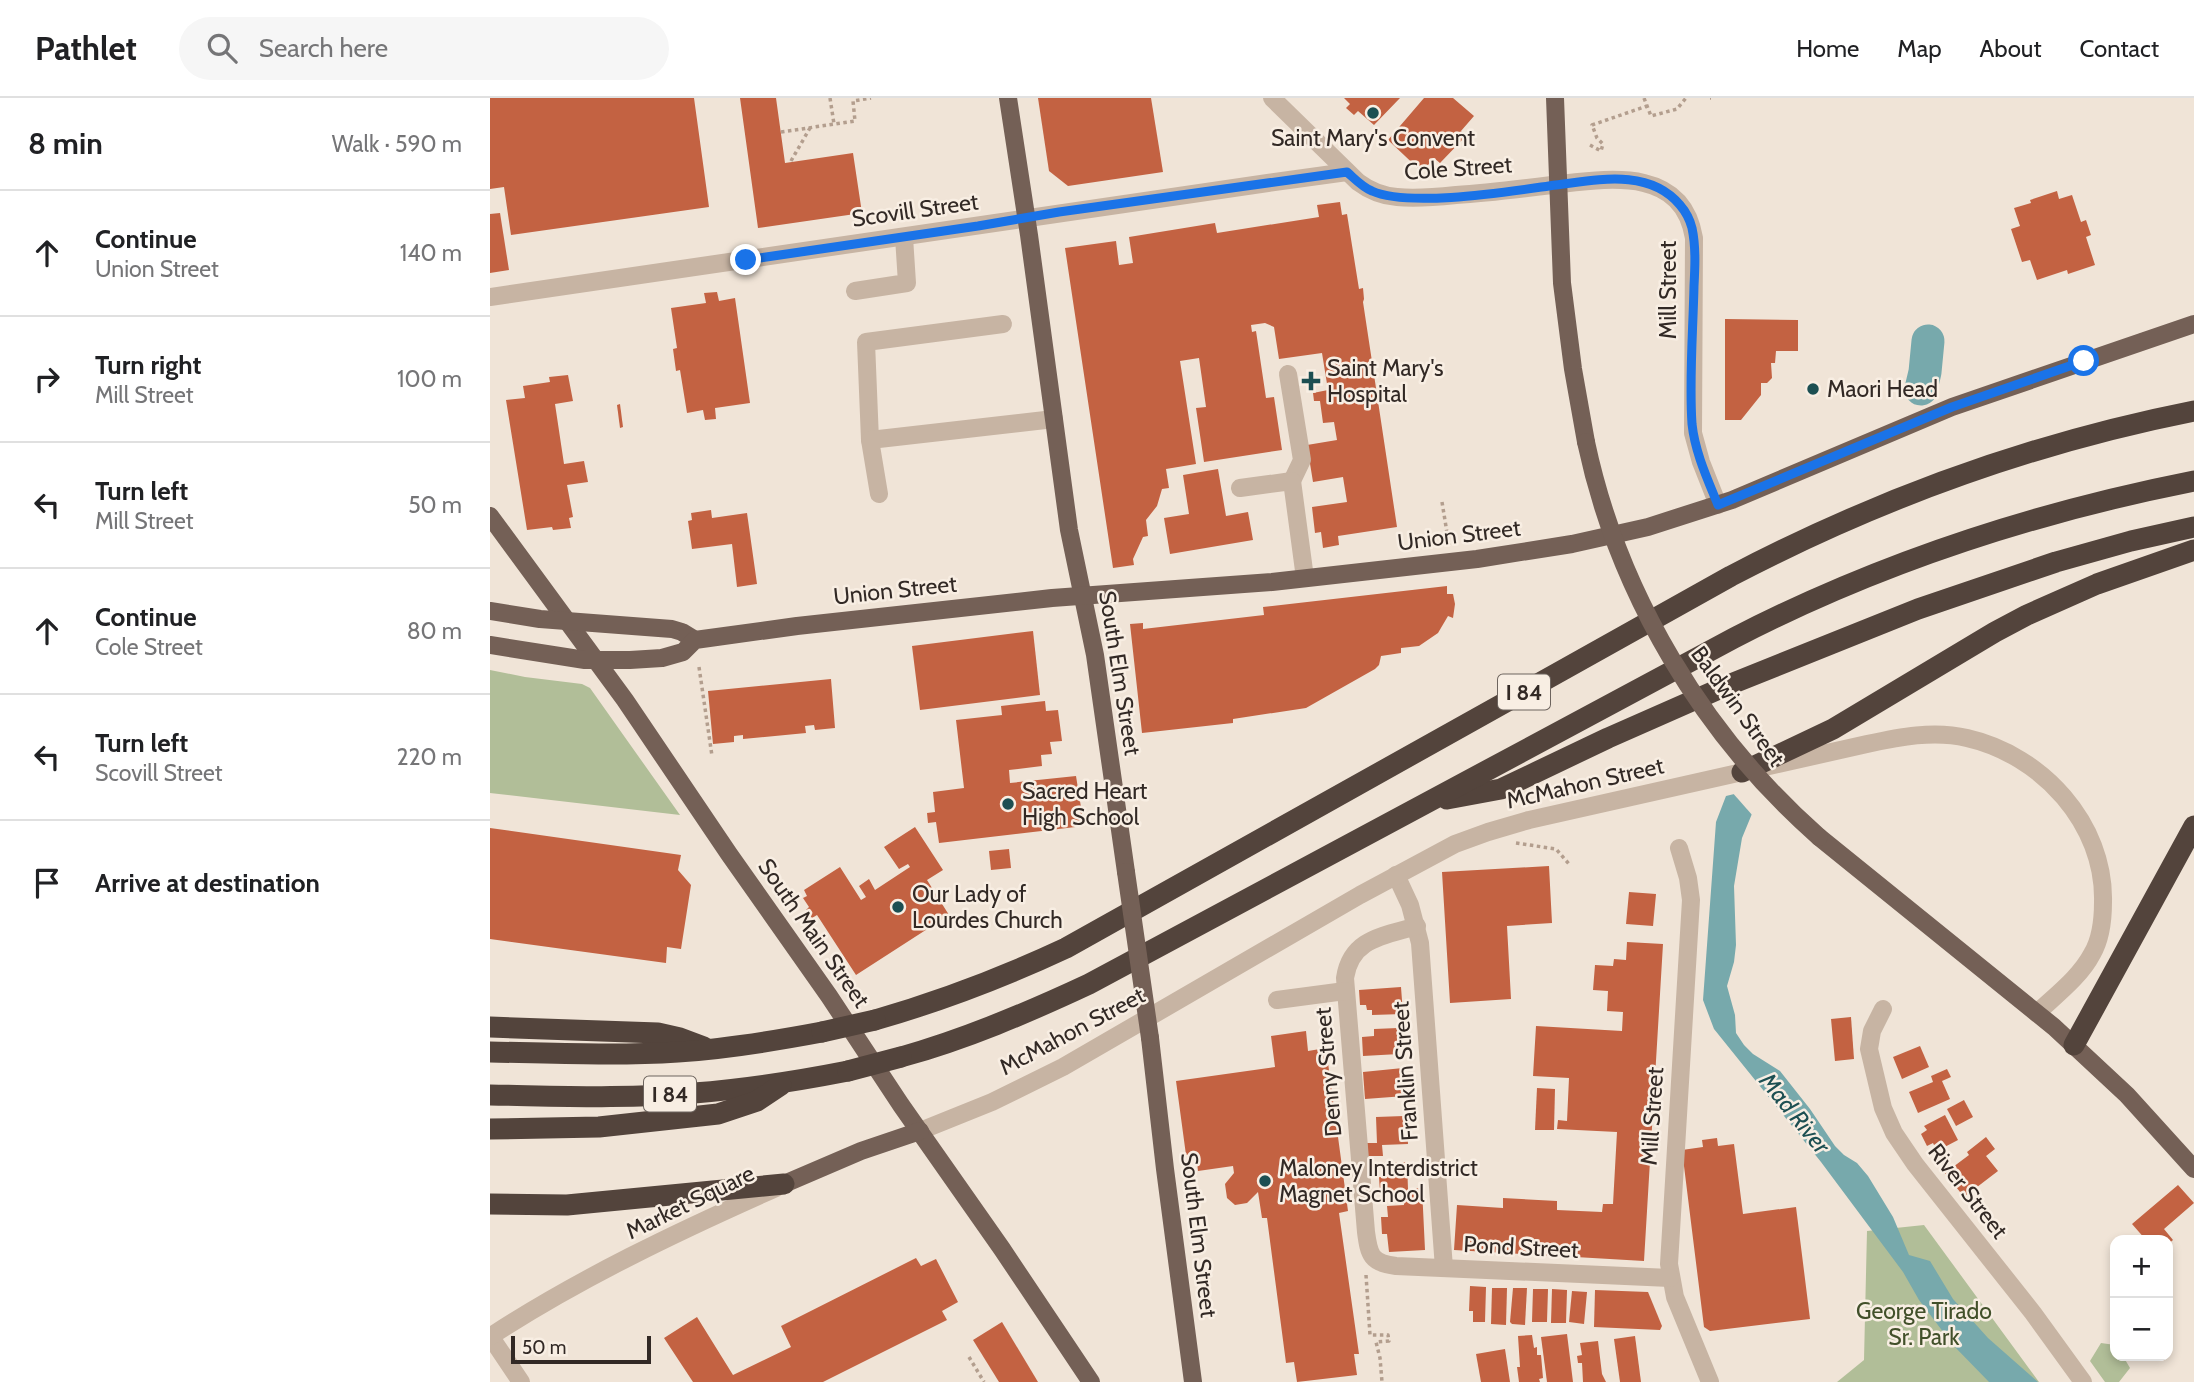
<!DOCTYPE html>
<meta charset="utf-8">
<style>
:root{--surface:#fff;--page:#f6f6f6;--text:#202124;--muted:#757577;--line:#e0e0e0}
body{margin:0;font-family:Cabin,sans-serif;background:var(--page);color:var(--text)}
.controls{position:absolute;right:21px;bottom:21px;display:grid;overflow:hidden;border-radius:14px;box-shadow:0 4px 10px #0003}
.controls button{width:63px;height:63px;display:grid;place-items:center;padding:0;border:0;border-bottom:2px solid var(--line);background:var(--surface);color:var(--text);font:35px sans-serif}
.scale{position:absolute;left:21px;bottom:18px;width:140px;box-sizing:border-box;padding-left:7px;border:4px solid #322925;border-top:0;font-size:19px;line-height:24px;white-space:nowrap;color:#322925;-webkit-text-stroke:5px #f8eee3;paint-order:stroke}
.stop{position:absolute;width:21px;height:21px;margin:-16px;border:5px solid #1a73e8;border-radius:50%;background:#fff}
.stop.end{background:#1a73e8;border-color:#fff;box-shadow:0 2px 7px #0008}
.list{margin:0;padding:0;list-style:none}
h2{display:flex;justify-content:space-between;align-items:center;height:91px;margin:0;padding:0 28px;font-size:30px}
h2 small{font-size:23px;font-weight:400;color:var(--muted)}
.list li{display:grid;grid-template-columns:46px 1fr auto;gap:21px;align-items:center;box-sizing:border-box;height:126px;padding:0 28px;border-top:2px solid var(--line)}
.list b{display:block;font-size:26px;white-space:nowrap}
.list p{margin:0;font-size:23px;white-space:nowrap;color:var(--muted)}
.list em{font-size:23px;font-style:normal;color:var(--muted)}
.icon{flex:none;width:38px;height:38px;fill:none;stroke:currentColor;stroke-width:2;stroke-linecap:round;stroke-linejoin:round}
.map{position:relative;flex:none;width:1704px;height:1284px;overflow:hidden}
header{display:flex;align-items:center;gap:42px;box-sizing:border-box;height:98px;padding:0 35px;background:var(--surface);border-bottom:2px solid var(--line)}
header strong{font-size:33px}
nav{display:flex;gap:38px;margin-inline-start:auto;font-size:24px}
.search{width:490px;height:63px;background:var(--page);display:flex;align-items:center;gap:18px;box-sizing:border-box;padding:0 24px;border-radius:38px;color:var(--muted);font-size:26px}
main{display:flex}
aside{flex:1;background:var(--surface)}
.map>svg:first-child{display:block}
.green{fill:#b1be98}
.water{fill:#77a9ac}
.pier{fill:#f0e4d7}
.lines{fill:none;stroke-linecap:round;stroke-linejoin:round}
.river{stroke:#77a9ac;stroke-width:33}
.building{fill:#c36242}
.path{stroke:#b39e8e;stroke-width:3.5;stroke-dasharray:3.5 3.5;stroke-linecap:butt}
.minor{stroke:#c7b4a3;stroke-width:18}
.major{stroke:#746056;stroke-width:18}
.highway{stroke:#53443c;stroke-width:21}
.major-bridge{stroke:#746056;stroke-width:18}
.highway-bridge{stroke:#53443c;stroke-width:21}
.route{stroke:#1a73e8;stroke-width:9}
.poi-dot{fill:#1c4f52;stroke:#f8eee3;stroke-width:2.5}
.labels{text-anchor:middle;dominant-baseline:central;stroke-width:5;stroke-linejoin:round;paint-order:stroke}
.shield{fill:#f8eee3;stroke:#6d645e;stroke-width:2}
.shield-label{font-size:21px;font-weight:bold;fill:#322925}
.poi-label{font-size:23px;fill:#322925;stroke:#f8eee3;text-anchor:start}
.street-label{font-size:23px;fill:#322925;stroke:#f8eee3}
.park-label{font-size:23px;fill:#42502a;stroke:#f8eee3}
.water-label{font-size:24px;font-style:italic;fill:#1c4f52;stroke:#f8eee3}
</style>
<header>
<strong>Pathlet</strong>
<div class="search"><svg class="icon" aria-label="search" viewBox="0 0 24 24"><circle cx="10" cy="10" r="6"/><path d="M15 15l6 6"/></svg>Search here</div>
<nav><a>Home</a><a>Map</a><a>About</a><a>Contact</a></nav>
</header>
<main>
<aside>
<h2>8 min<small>Walk · 590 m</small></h2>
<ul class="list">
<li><svg class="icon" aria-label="ahead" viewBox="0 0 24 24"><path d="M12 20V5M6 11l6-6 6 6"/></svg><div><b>Continue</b><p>Union Street</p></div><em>140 m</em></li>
<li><svg class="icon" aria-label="right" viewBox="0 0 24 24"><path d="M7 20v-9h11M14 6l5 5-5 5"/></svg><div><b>Turn right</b><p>Mill Street</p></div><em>100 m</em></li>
<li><svg class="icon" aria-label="left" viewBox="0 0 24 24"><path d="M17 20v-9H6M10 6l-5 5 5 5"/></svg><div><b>Turn left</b><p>Mill Street</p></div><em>50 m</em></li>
<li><svg class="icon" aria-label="ahead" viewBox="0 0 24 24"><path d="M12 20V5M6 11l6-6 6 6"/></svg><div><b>Continue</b><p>Cole Street</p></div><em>80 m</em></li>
<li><svg class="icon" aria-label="left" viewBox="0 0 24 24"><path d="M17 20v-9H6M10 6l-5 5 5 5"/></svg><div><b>Turn left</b><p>Scovill Street</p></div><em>220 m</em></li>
<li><svg class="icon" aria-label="arrive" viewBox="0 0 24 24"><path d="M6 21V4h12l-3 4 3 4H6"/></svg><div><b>Arrive at destination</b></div></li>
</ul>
</aside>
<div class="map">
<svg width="1704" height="1284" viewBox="0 0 1704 1284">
<rect width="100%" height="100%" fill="#f0e4d7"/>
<g class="green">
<path d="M0 572 35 579 92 586 100 590 190 717 0 695Z"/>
<path d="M1434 1127 1549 1284H1347L1374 1262 1377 1133Z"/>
<path d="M1611 1245 1625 1247V1258H1633L1640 1270 1629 1284H1615L1600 1263Z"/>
</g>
<path class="water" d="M1273 689 1252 740 1244 788 1246 847 1244 864 1237 888 1245 917 1246 935 1254 947 1263 956 1290 973 1320 1011 1345 1048 1354 1057 1367 1065 1378 1078 1403 1119 1419 1157 1440 1163 1463 1201 1498 1240 1548 1284H1499L1463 1247 1429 1202 1413 1174 1331 1064 1224 931 1213 902 1226 724 1236 698Z"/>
<path class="pier" d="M1272 686 1276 691 1263 718 1241 693Z"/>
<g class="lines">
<path class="river" d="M1431 291 1435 274 1438 243"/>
</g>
<g class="building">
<path d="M0 0H204L219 109 21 137 14 89 0 91Z"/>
<path d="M250 0H286L295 65 363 55 372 115 268 130Z"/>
<path d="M548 0H661L673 74 578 88 559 73Z"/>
<path d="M854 0H910L884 27 868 13 864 17 856 10 860 6Z"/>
<path d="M934 0H963L984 18 971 33 976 38 950 65 944 60 932 74 898 42Z"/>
<path d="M1567 93 1569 101 1582 97 1591 124 1596 122 1601 137 1596 139 1605 167 1578 176 1577 172 1547 182 1540 162 1532 164 1521 131 1530 128 1524 110 1541 105 1540 102Z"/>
<path d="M850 104 852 117 857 116 869 191 873 190 874 201 873 204 907 429 848 438 849 447 833 450 831 434 825 435 822 409 857 404 853 379 823 384 817 347 847 342 844 324 833 325 830 303H824L823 295 838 292 832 255 789 261 784 229 775 225 761 227 762 234 766 233 776 300 784 299 792 352 714 364 706 310 716 309 709 260 690 263 706 366 676 371 679 390 672 391 667 408 656 422 658 438 653 439 643 461 644 467 623 470 575 150 626 143 629 167 643 165 639 139 725 125 727 135 829 119 827 107Z"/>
<path d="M10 115 19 172 0 175V116Z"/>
<path d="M227 194 229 203 245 200 260 305 225 310 226 321 215 322 213 312 197 315 190 272 186 273 183 251 187 250 181 210 216 205 214 195Z"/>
<path d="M1235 221 1308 222V253H1286L1285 265H1281L1282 280 1277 285H1271V297L1251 322H1235Z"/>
<path d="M78 277 83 303 65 306 74 366 94 363 98 384 77 387 83 419 79 420 81 430 63 432 62 429 37 432 16 302 35 300 33 288 60 284 59 279Z"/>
<path d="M130 306 133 329 130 330 127 307Z"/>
<path d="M728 371 736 418 758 414 763 442 680 456 674 420 699 416 693 377Z"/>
<path d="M221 412 222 420 257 415 267 486 247 489 242 446 202 451 198 423 202 422 201 415Z"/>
<path d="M957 488V496H963L965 506 963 520 958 518 948 535 929 548 911 550V555L891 558 889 567 885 571 816 610 743 621V625L652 635 640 526 653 525V531L774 517 773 509Z"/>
<path d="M543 533 550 597 430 612 422 548Z"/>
<path d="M341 581 345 630 325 632 324 627 315 628 316 635 253 641V637L244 638V644L223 646 218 593Z"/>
<path d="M555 603 556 613 568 612 572 643 560 644 562 656 551 657 552 668 519 672 520 685 586 678 594 728 449 745 446 724 438 725 437 715 445 714 443 694 474 690 466 622 512 617 511 608Z"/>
<path d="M425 729 453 772 437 782 459 817 366 877 327 817 322 820 316 812 319 809 313 800 317 798 314 792 350 769 371 802 376 799 369 788 379 781 385 792 420 769 418 766 409 771 394 749Z"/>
<path d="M0 730 191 757 188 772 201 787 191 851 177 849 176 865 0 841Z"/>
<path d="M519 751 521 770 501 772 499 753Z"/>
<path d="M1059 768 1062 825 1017 828 1021 901 960 905 952 774Z"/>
<path d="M1139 794 1166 796 1163 828 1136 826Z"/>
<path d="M1137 844 1173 846 1154 1163 964 1152 967 1107 1013 1110V1100L1067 1103V1112L1112 1114 1113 1106H1123L1127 1034 1067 1031 1068 1022 1077 1023 1079 980 1043 978 1046 928 1132 933 1133 914 1117 913 1118 893 1103 892 1105 867 1123 868 1124 861 1136 862Z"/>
<path d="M911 889 913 916 882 917V912H877L876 907H870L869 892Z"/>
<path d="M1361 919 1364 961 1345 963 1341 921Z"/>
<path d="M908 930 909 956 873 958 872 939 884 938V931Z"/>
<path d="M816 933 818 953 836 950 858 1113 849 1115 869 1256H864L867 1277 807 1284 804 1264 796 1265 777 1120H772L768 1094 757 1105 745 1107 737 1100 735 1086 744 1075 743 1068 708 1073 706 1056 696 1057 686 983 785 969 781 938Z"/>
<path d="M1430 948 1439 969 1412 981 1403 959Z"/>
<path d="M913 970 915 998 875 1001 873 974Z"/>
<path d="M1457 971 1461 979 1452 983 1460 1001 1428 1015 1419 994 1443 984 1441 978Z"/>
<path d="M1047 990 1065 991 1064 1032H1045Z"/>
<path d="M1474 1002 1483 1019 1466 1028 1457 1011Z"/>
<path d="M1455 1017 1468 1042 1447 1053 1443 1045 1437 1048 1431 1036 1437 1032 1434 1028Z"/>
<path d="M914 1018V1022H917L918 1046 892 1047 893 1058H878L877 1045H887L886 1019Z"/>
<path d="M1496 1039 1505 1051 1496 1058 1508 1073 1474 1099 1455 1075 1479 1057 1477 1054Z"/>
<path d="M1227 1040 1228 1048 1244 1046 1253 1116 1306 1109 1320 1221 1220 1233 1214 1229 1192 1052 1213 1049 1212 1042Z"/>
<path d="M917 1064 918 1091 932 1090 935 1152 899 1154 897 1136H892L891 1119H898L897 1108 914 1107 913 1093 890 1094 889 1079H893V1065Z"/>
<path d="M1688 1087 1704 1105 1674 1131 1683 1142 1678 1146V1142H1666L1663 1139 1656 1142 1642 1126Z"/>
<path d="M426 1160 431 1168 446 1161 468 1204 452 1213 457 1222 333 1284H203L174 1240 207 1219 243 1277 301 1249 291 1228Z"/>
<path d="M980 1188 996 1189 995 1224H983V1213H979Z"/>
<path d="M1002 1190H1017L1016 1227 1001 1226Z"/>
<path d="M1023 1190H1037L1035 1227 1022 1226 1020 1224Z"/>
<path d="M1043 1191H1058L1057 1224H1042Z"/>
<path d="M1062 1191 1077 1192 1076 1225H1061Z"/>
<path d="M1105 1192 1158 1194 1172 1228 1170 1232 1104 1229Z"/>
<path d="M1082 1193 1097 1194 1094 1226 1079 1224Z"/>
<path d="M512 1224 548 1284H509L483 1242Z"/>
<path d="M1077 1236 1083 1284H1057L1051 1239Z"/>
<path d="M1042 1237 1044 1250 1047 1249V1257H1051L1053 1280 1049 1281 1050 1284H1029L1027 1269H1030L1028 1238Z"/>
<path d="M1145 1238 1151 1284H1130L1124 1241Z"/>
<path d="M1108 1243 1112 1276 1116 1284H1093L1092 1265H1088L1087 1258 1092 1257 1090 1245Z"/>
<path d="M1015 1251 1020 1284H991L986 1256Z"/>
</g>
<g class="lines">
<g class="path">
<path d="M340 0 344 26"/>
<path d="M1154 0 1161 18 1187 11 1196 0"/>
<path d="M1220 0H1221"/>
<path d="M291 34 365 23 363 3 381 0"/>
<path d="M1100 47 1111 53 1113 46 1107 40 1102 27 1157 8"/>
<path d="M301 63 320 30"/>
<path d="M952 404 959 447"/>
<path d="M209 569 222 658"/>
<path d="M1026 745 1066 751 1079 766"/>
<path d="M876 1177 880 1237H898L899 1243 886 1244 890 1260 892 1284"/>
<path d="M479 1259 494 1284"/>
</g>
<g class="minor">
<path d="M782 0 868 84C880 93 893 98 907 99 927 101 947 99 966 97 998 95 1030 91 1062 87 1116 81 1192 67 1204 140L1203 335 1211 364 1228 407"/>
<path d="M365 193 417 185 414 139"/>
<path d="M0 199C286 159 571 113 857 74"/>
<path d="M798 276 812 362 802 383"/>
<path d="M380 342 376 244 513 226"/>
<path d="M750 390 802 383 815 480"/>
<path d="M389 396 380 342 564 321"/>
<path d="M1189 750 1198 780 1201 802 1179 1166 1185 1199 1220 1284"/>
<path d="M906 777 920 807 930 845 954 1170"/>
<path d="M927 828C894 838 861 840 855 880L876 1134C879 1157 881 1165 906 1168L1180 1180"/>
<path d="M787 902 855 893"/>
<path d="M1393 911 1382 933 1379 951 1393 1010 1404 1035 1425 1066 1543 1215 1593 1284"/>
<path d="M430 1033 502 1004 573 969 870 797 965 746 998 734 1039 722 1377 646C1409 639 1444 632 1477 640 1552 657 1615 726 1613 804 1613 822 1611 841 1602 856 1590 879 1566 897 1547 915"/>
<path d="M0 1238 31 1284"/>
<path d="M1 1238C90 1180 189 1133 286 1090"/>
</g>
<g class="major">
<path d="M518 0 539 137 579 432 605 557 636 774"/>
<path d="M1065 0 1072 185 1083 271 1096 344"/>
<path d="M0 418 135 602 239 756 339 898 411 1007 512 1151 601 1284"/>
<path d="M0 513 50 521 182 531 192 534 205 542"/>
<path d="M0 547 95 562H140L172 560 193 554 205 542 307 528 562 500 782 484 987 461 1082 446 1158 429 1242 402 1462 309 1704 226"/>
<path d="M1329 739 1564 929 1637 997 1704 1071"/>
<path d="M660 940 675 1071 703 1284"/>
<path d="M294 1086 371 1053 430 1033"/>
</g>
<g class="highway">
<path d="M1252 674 1343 631 1505 534 1537 517 1607 486 1704 452"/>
<path d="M957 701 1011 691 1118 640 1236 588 1428 511 1566 464 1641 443 1704 429"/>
<path d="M385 922C451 903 514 879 576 850L1241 478C1388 401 1542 345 1704 313"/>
<path d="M0 929 168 935 190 940 214 949"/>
<path d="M1584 947 1704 728"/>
<path d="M0 954C63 955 126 958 188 954 236 951 284 943 332 934"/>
<path d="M411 959C476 941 537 915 599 886L1244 540C1391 464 1542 415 1704 383"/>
<path d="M0 997C68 998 136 1001 204 995 256 991 307 983 358 973"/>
<path d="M0 1031 109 1029 228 1016 267 1003 291 987"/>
<path d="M0 1106 77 1107 294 1086"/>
</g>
<g class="major-bridge">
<path d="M1096 344C1128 495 1213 637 1329 739"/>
<path d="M636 774 660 940"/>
</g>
<g class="highway-bridge">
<path d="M332 934 385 922"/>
<path d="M358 973 411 959"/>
</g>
</g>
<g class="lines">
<path class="route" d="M256 162 488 128 569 114 857 74C865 81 872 89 882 93 920 110 1022 93 1066 87 1107 82 1159 70 1190 107 1196 114 1200 122 1202 130 1206 149 1205 169 1204 188 1203 234 1199 281 1202 326 1205 354 1217 380 1228 407L1462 309 1594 263"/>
</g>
<g class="poi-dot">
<circle cx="883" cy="15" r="7"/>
<path d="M817.5 272.5h7v7h7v7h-7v7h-7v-7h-7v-7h7z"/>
<circle cx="1323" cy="291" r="7"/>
<circle cx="518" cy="706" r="7"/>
<circle cx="408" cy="809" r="7"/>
<circle cx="775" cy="1083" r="7"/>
</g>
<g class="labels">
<g class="shield">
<rect x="1008" y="576.5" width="52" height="35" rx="5"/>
<rect x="154" y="978.5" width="52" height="35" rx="5"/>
</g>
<g class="shield-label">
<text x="1034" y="594">I 84</text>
<text x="180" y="996">I 84</text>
</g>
<g class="poi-label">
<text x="883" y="40" text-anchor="middle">Saint Mary's Convent</text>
<text x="837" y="270">Saint Mary's<tspan x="837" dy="26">Hospital</tspan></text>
<text x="1337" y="291">Maori Head</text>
<text x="532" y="693">Sacred Heart<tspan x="532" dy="26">High School</tspan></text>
<text x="422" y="796">Our Lady of<tspan x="422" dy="26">Lourdes Church</tspan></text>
<text x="789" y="1070">Maloney Interdistrict<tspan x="789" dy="26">Magnet School</tspan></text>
</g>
<g class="street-label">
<text transform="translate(968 70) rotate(-4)">Cole Street</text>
<text transform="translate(425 112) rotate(-8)">Scovill Street</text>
<text transform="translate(1178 192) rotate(-90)">Mill Street</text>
<text transform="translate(969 437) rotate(-7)">Union Street</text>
<text transform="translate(405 492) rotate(-6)">Union Street</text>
<text transform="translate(630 575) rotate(81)">South Elm Street</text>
<text transform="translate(1248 608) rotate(54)">Baldwin Street</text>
<text transform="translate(1095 685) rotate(-13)">McMahon Street</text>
<text transform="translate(324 835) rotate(55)">South Main Street</text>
<text transform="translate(582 933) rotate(-28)">McMahon Street</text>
<text transform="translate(915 973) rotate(-94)">Franklin Street</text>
<text transform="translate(838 974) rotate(-95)">Denny Street</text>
<text transform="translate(1162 1018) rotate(-86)">Mill Street</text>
<text transform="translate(1478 1093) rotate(52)">River Street</text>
<text transform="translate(200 1104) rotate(-26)">Market Square</text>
<text transform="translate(709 1137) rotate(83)">South Elm Street</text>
<text transform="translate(1031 1149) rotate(3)">Pond Street</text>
</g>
<g class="park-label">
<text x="1434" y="1213">George Tirado<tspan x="1434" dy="26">Sr. Park</tspan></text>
</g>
<g class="water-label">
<text transform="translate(1305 1015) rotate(51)">Mad River</text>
</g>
</g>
</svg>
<div class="controls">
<button>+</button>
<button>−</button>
</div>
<div class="scale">50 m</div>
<div class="stop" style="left:1594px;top:263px"></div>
<div class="stop end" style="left:256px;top:162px"></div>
</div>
</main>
